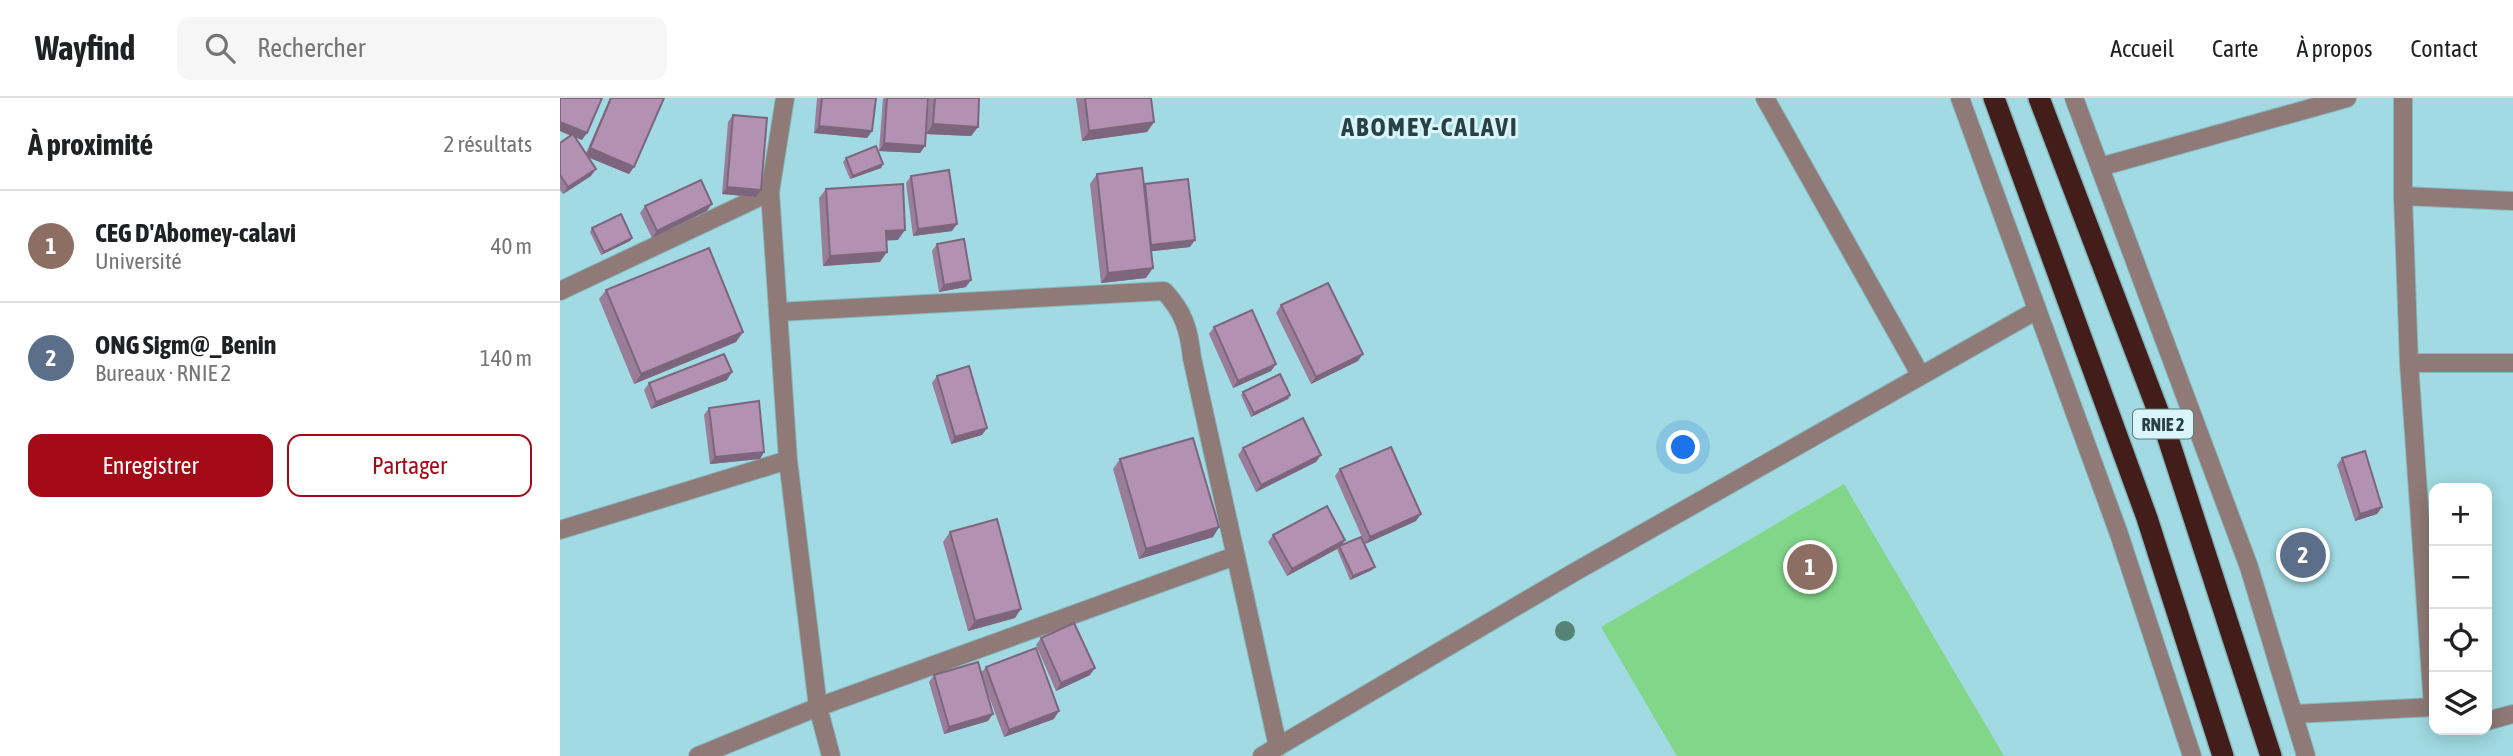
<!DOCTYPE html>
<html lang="fr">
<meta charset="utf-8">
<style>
:root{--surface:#fff;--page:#f6f6f6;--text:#202124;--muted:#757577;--line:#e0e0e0;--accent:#a30a15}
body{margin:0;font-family:"Asap Condensed",sans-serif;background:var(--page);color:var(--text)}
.controls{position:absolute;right:21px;bottom:21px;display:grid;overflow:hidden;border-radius:14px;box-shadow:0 4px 18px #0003}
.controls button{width:63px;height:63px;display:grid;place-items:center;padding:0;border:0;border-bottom:2px solid var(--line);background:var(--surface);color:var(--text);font:35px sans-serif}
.you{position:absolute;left:1124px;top:350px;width:24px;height:24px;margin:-18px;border:5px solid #fff;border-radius:50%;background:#1a73e8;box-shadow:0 0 0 10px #1a73e833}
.badge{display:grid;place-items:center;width:46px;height:46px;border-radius:50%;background:var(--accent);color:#fff;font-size:23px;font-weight:700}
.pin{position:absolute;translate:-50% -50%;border:4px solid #fff;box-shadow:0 2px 7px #0006}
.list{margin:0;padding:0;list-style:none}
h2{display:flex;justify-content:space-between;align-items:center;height:91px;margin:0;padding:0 28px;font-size:30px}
h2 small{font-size:23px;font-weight:400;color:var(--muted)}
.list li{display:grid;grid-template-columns:46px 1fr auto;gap:21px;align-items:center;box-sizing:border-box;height:112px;padding:0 28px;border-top:2px solid var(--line)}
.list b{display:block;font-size:26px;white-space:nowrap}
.list p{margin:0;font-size:23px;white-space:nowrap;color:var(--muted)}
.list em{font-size:23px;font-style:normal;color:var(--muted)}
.actions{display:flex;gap:14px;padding:21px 28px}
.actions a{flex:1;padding:16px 0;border:2px solid var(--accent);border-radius:14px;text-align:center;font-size:24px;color:var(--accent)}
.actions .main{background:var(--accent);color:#fff}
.icon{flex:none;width:38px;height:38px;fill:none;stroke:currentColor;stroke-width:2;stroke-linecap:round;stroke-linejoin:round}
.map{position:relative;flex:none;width:1953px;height:658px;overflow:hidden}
header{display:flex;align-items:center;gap:42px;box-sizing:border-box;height:98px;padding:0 35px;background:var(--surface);border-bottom:2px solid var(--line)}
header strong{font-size:33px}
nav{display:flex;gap:38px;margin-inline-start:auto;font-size:24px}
.search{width:490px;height:63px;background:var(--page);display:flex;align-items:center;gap:18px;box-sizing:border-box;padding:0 24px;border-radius:14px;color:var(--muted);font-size:26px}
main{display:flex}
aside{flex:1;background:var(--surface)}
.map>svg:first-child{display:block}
.green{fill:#81d68a}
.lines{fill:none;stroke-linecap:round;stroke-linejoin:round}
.minor-casing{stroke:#87b8bf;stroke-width:20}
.highway-casing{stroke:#87b8bf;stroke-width:24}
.minor{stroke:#8f7a77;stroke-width:18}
.highway{stroke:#431d1a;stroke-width:21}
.tree{fill:#558375}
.wall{fill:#997d99}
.shaded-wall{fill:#7d667d}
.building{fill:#b291b2;stroke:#7d667d;stroke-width:2}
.labels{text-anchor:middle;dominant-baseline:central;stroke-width:6;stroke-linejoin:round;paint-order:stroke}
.shield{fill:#d9f5f9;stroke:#5e777a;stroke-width:2}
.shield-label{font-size:18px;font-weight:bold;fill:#294144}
.district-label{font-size:26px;font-weight:bold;letter-spacing:2px;fill:#294144;stroke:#d9f5f9}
</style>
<header>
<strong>Wayfind</strong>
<div class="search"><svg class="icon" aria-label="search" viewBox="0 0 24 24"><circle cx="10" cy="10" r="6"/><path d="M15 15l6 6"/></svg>Rechercher</div>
<nav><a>Accueil</a><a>Carte</a><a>À propos</a><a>Contact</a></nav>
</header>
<main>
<aside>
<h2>À proximité<small>2 résultats</small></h2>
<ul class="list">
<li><span class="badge" style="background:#8d6e63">1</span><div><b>CEG D'Abomey-calavi</b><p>Université</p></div><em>40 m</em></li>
<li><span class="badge" style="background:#5c6f8a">2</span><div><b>ONG Sigm@_Benin</b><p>Bureaux · RNIE 2</p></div><em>140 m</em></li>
</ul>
<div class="actions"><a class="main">Enregistrer</a><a>Partager</a></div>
</aside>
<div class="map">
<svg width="1953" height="658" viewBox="0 0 1953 658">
<rect width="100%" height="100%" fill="#a1dae2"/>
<path class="green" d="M1284 386 1444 658H1117L1041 529Z"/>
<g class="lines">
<g class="minor-casing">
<g id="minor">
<path d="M225 0 210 94 228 362 258 609 271 658"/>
<path d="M1205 0 1360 276"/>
<path d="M1400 0 1559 436 1632 658"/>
<path d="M1514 0 1689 469 1746 658"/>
<path d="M1843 0V98L1849 265 1873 608"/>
<path d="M1540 69 1787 0"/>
<path d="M1843 98 1953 103"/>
<path d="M0 193 210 94"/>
<path d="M218 214 604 193C624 214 629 232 632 260L718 649"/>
<path d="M1849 265H1953"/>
<path d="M0 432 228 362"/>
<path d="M1734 616 1874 609"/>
<path d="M1927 623 1953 616"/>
<path d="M138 658 258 609 675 458"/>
<path d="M702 658 1013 475 1477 212"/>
</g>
</g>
<g class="highway-casing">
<g id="highway">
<path d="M1434 0 1587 420 1663 658"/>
<path d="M1479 0 1606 334 1711 658"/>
</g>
</g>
<use href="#minor" class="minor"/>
<use href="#highway" class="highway"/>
</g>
<circle class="tree" cx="1005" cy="533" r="10"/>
<g class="wall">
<path d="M0 0 22 42 15 39 26 55 50 0H104L69 76 28 59 31 78 3 96 0 92V45L11 38 0 33Z"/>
<path d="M257 0H316L312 33 307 40 254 35Z"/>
<path d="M323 0H368L365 48 360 55 319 53Z"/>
<path d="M369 0H419L418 29 411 38 366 36Z"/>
<path d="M516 0H591L594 24 587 34 522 43Z"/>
<path d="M173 17 196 99 162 96 168 24Z"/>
<path d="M286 60 323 66 321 70 290 81 283 64Z"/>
<path d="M537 76 584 88 630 149 591 153 586 180 541 185 530 86Z"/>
<path d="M351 78 392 133 353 138 346 85Z"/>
<path d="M266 91 338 142H327L320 164 263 168 259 100Z"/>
<path d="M85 108 147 113 92 140 80 115Z"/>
<path d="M32 130 70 143 41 157 30 134Z"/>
<path d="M377 146 406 189 379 194 372 153Z"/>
<path d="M46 192 183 234 176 244 74 286 39 201Z"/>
<path d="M721 207 798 263 751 286 716 215Z"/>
<path d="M654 229 716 266 711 273 673 290 649 236Z"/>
<path d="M377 278 427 330 422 337 391 346 372 285Z"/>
<path d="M167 282 91 311 84 292 89 285Z"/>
<path d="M683 294 730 297 728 301 691 319 681 297Z"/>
<path d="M149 310 204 354 200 361 150 366 144 317Z"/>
<path d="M683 350 761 357 756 364 696 394 678 357Z"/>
<path d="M1782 360 1822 409 1817 416 1795 423 1777 367Z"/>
<path d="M560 361 659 429 653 439 579 461 553 371Z"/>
<path d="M780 371 856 423 805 446 775 378Z"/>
<path d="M390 434 455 520 408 533 383 444Z"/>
<path d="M713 437 782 447 812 472 790 482 777 451 727 478 708 444Z"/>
<path d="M481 540 530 577 496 593 476 547Z"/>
<path d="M426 569 494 621 444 639 423 582 428 623 384 636 369 584 374 577 421 575Z"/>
</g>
<g class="shaded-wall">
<path d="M0 24 27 35 22 42 0 33Z"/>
<path d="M594 24 587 34 522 43 529 33Z"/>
<path d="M373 26 418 29 411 38 366 36Z"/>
<path d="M259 28 312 33 307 40 254 35Z"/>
<path d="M324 45 365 48 360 55 319 53Z"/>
<path d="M30 50 74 69 69 76 25 58Z"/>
<path d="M323 66 321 70 290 81 293 78Z"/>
<path d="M36 71 31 78 3 96 8 89Z"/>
<path d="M167 89 201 92 196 99 162 96Z"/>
<path d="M152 106 147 113 92 140 97 133Z"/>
<path d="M397 126 392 133 353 138 358 131Z"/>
<path d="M345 132 338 142 319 143 326 133Z"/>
<path d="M72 140 70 143 41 157 44 154Z"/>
<path d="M635 142 630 149 586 154 591 147Z"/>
<path d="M327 154 320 164 263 168 270 158Z"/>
<path d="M593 170 586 180 541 185 548 175Z"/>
<path d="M411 182 406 189 379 194 384 187Z"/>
<path d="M183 234 176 244 74 286 81 276Z"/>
<path d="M803 256 798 263 751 286 756 279Z"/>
<path d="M716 266 711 273 673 290 678 283Z"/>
<path d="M172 274 167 282 91 311 96 304Z"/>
<path d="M730 297 728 301 691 319 694 315Z"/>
<path d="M427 330 422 337 391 346 395 339Z"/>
<path d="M204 354 200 361 150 366 155 359Z"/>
<path d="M761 357 756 364 696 394 701 387Z"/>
<path d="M1822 409 1817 416 1795 423 1800 416Z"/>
<path d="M861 416 856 423 805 446 810 439Z"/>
<path d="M659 429 653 439 579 461 586 451Z"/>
<path d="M785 442 780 450 779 448 777 451 727 478 732 471Z"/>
<path d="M815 469 812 472 790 482 793 478Z"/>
<path d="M461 511 455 520 408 533 415 523Z"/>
<path d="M535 570 530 577 496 593 501 585Z"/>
<path d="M499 613 494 621 444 639 449 632Z"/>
<path d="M433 616 428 623 384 636 389 629Z"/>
</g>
<g class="building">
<path d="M0 0H42L27 35 0 24Z"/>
<path d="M51 0H104L74 69 30 50Z"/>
<path d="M262 0H316L312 33 259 28Z"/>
<path d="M327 0H368L365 48 324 45Z"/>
<path d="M375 0H419L418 29 373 26Z"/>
<path d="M525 0H591L594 24 529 33Z"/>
<path d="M173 17 207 20 201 92 167 89Z"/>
<path d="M13 36 36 71 8 89 0 77V45Z"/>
<path d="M316 48 323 66 293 78 286 60Z"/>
<path d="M582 70 593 170 548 175 537 76Z"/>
<path d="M389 72 397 126 358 131 351 78Z"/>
<path d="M628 81 635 142 591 147 585 86Z"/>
<path d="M141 82 152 106 97 133 85 108Z"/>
<path d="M343 86 345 132 326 133 327 154 270 158 266 91Z"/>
<path d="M61 116 72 140 44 154 32 130Z"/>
<path d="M404 141 411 182 384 187 377 146Z"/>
<path d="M149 150 183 234 81 276 46 192Z"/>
<path d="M768 185 803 256 756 279 721 207Z"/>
<path d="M692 212 716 266 678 283 654 229Z"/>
<path d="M164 256 172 274 96 304 89 285Z"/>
<path d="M409 268 427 330 395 339 377 278Z"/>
<path d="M720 276 730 297 694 315 683 294Z"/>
<path d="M199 303 204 354 155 359 149 310Z"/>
<path d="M743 320 761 357 701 387 683 350Z"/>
<path d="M633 340 659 429 586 451 560 361Z"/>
<path d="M831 349 861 416 810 439 780 371Z"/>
<path d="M1805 353 1822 409 1800 416 1782 360Z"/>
<path d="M767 408 785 442 732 471 713 437Z"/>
<path d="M437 421 461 511 415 523 390 434Z"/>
<path d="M801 439 815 469 793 478 779 448Z"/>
<path d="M514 525 535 570 501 585 481 540Z"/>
<path d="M476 550 499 613 449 632 426 569Z"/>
<path d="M418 564 433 616 389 629 374 577Z"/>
</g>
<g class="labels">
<rect class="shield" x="1573" y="311.5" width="60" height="29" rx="5"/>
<g class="shield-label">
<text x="1603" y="326">RNIE 2</text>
</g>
<g class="district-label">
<text x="870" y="29">ABOMEY-CALAVI</text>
</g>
</g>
</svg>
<div class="controls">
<button>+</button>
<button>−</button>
<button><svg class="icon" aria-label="locate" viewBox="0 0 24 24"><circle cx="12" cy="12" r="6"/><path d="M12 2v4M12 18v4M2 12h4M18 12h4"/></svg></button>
<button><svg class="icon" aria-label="layers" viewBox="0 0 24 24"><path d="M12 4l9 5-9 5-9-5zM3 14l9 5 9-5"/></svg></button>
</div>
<div class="you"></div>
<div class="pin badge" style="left:1250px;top:469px;background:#8d6e63">1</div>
<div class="pin badge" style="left:1743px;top:457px;background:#5c6f8a">2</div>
</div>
</main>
